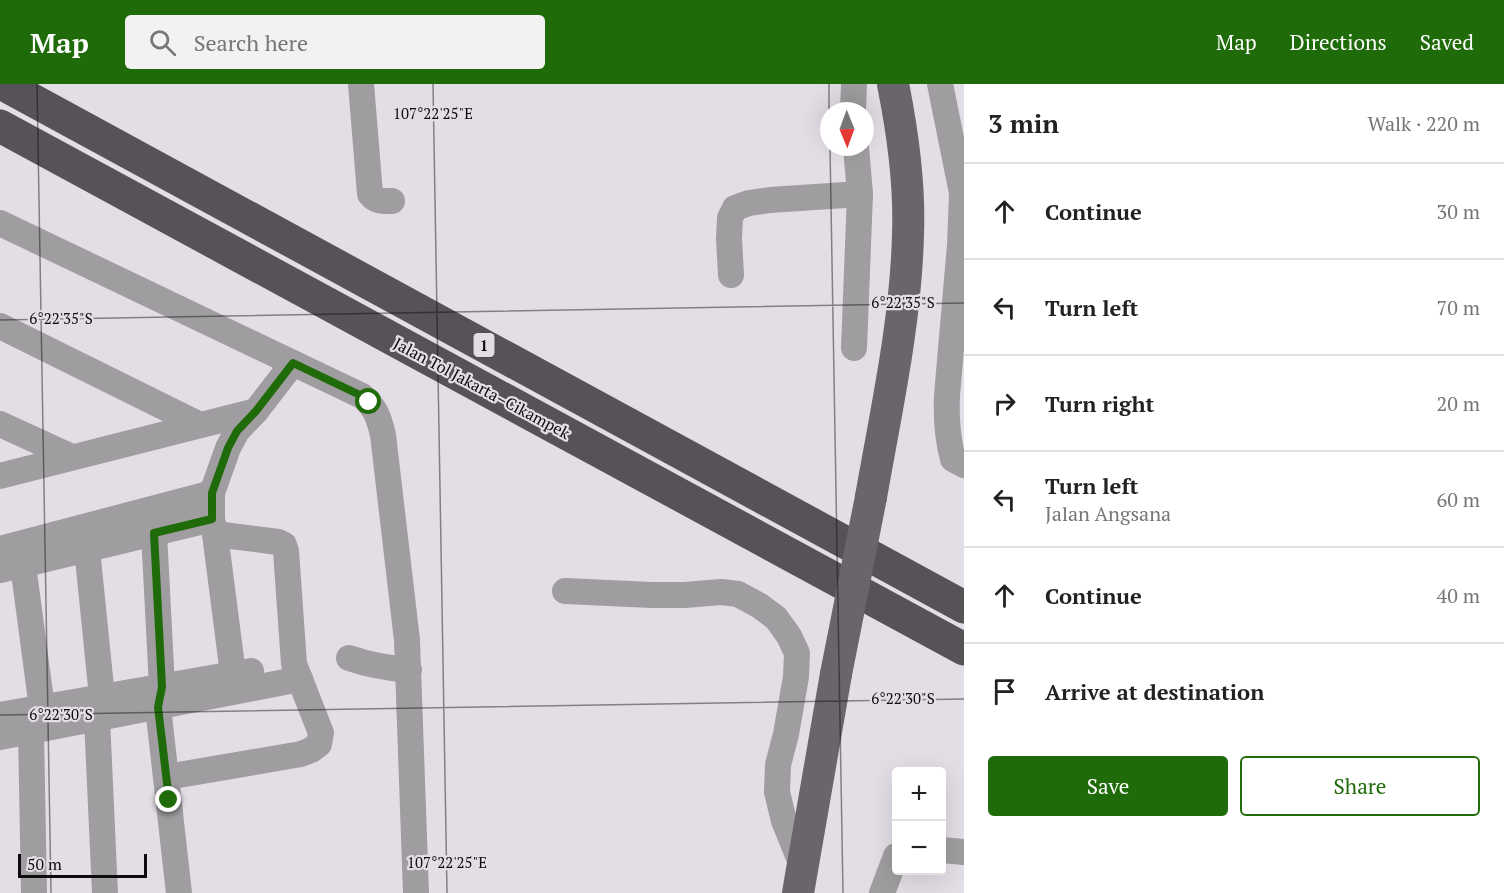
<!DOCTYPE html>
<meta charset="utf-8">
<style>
:root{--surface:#fff;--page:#f2f2f2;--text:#222;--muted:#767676;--line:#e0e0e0;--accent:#206b09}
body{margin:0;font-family:"PT Serif",serif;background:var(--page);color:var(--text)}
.controls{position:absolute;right:18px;bottom:18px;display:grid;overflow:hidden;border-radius:6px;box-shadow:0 6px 24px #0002}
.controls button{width:54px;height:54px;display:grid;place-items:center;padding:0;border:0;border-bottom:2px solid var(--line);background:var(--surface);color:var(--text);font:30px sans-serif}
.compass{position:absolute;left:820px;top:18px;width:54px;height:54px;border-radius:50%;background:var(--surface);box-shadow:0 6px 24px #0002;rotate:179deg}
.scale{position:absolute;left:18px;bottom:15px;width:129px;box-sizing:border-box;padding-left:6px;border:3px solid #0e0c0e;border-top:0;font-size:16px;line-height:21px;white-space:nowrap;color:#0e0c0e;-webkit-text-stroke:4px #e3dee5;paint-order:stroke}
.stop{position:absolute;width:18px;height:18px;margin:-14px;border:4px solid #206b09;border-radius:50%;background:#fff}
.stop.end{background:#206b09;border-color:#fff;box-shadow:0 2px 6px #0008}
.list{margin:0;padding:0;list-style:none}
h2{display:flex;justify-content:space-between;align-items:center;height:78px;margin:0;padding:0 24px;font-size:26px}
h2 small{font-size:20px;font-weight:400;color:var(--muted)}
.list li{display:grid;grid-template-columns:39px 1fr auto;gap:18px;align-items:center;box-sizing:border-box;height:96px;padding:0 24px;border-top:2px solid var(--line)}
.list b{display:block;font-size:22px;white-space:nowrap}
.list p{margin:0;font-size:20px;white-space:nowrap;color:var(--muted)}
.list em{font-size:20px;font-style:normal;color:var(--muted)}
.actions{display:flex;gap:12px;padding:18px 24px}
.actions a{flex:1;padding:14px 0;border:2px solid var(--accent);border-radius:6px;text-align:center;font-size:21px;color:var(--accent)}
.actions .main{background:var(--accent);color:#fff}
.icon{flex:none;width:33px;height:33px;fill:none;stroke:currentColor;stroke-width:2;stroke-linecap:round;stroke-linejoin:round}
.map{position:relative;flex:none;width:964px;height:809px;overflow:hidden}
header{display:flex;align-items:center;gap:36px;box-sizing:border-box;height:84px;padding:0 30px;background:var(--accent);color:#fff}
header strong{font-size:28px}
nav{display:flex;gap:33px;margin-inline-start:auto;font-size:21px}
.search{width:420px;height:54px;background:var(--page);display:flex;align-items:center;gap:15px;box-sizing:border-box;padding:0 21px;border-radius:6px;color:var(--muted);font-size:22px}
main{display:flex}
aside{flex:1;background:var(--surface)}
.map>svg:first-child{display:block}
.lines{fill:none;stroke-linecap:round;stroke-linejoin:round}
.minor{stroke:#9f9da0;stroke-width:26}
.major{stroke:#69656a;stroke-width:32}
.highway{stroke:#565257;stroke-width:33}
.major-bridge{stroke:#69656a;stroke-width:32}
.route{stroke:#206b09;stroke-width:8}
.ticks{fill:none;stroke:#0e0c0e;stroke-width:1.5;stroke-opacity:0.45}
.labels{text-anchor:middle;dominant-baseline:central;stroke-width:4.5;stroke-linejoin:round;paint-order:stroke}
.shield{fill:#e3dee5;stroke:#4e4b4e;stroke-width:1.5}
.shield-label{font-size:15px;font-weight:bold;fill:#0e0c0e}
.street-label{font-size:16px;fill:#0e0c0e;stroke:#e3dee5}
.ticks-label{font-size:15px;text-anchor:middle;fill:#0e0c0e;stroke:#e3dee5;stroke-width:4.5;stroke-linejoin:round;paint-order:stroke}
</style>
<header>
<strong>Map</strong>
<div class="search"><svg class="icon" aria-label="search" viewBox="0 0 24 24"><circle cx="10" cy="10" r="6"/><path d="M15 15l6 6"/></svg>Search here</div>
<nav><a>Map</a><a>Directions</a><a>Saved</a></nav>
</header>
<main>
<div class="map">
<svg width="964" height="809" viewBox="0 0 964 809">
<rect width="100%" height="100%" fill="#e3dee5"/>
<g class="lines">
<g class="minor">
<path d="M361 0 370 110C376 118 383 117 392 117"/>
<path d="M940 0 962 109 960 161 947 311C946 333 947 353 953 375L964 381"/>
<path d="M853 27 854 0"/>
<path d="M0 139 362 312C376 324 379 334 383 351L407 556 416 809"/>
<path d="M731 191 729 155 730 134 735 124 749 119 770 116 860 110"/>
<path d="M0 242 200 341"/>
<path d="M854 264 860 110 856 63"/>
<path d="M0 340 72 373"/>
<path d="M0 392 256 327"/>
<path d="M154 449 162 603 158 623 179 809"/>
<path d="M0 465 212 409"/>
<path d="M87 465 102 613"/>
<path d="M23 481 42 624"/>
<path d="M0 486 212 435"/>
<path d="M565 507 652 511H685L721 508 738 510 760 522 776 534 789 552 797 569 796 593 786 650 778 681 777 708 784 737 803 784"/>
<path d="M349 574C369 581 387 584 409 586"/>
<path d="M233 590 215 450 212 435V409L228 364 237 347 256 327 293 279"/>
<path d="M94 618 97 635 105 809"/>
<path d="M0 631 251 587"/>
<path d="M31 648 34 809"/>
<path d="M0 653 300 595"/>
<path d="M167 693 301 670 311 666 319 660 321 649 294 580 286 467 284 461 278 458 215 450"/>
<path d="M942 766 964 768"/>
<path d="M882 809 896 772"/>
</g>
<g class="major">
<path d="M871 413C886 327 906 238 908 150 910 99 903 50 893 0"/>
<path d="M798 809 836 590"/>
</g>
<g class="highway">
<path d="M3 0 964 523"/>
<path d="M0 42 964 565"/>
</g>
<path class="major-bridge" d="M836 590 871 413"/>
</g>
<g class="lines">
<path class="route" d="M169 716 158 623 162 603 154 449 212 435V409L228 364 237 347 256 327 293 279 362 312 369 318"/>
</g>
<path class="ticks" d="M37 0 51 809M433 0 447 809M829 0V27M830 63 843 809M0 236 964 219M0 631 964 615"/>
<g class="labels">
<rect class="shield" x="473.5" y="249" width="21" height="24" rx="4.5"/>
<g class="shield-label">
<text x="484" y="261">1</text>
</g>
<g class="street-label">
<text transform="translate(482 304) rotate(28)">Jalan Tol Jakarta–Cikampek</text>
</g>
</g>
<g class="ticks-label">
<text x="433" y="35">107°22'25"E</text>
<text x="903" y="224">6°22'35"S</text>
<text x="61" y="240">6°22'35"S</text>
<text x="903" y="620">6°22'30"S</text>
<text x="61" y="636">6°22'30"S</text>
<text x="447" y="784">107°22'25"E</text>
</g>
</svg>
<div class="controls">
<button>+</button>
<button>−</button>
</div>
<svg class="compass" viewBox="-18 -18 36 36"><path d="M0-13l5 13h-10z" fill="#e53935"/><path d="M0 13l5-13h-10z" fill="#767676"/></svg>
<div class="scale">50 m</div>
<div class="stop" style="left:369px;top:318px"></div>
<div class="stop end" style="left:169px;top:716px"></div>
</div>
<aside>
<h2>3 min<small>Walk · 220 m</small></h2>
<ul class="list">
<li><svg class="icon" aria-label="ahead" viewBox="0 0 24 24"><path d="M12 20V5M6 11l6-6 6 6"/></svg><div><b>Continue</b></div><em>30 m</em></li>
<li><svg class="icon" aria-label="left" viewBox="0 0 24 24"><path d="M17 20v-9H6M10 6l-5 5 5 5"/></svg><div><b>Turn left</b></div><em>70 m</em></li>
<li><svg class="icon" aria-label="right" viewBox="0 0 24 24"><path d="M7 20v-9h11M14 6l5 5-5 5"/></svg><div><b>Turn right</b></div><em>20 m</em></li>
<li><svg class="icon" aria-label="left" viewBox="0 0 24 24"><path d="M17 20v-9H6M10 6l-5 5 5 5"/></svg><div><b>Turn left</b><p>Jalan Angsana</p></div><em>60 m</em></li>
<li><svg class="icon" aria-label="ahead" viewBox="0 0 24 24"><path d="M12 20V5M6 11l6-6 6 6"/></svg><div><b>Continue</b></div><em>40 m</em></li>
<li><svg class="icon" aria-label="arrive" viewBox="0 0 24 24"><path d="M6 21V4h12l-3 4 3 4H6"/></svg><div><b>Arrive at destination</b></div></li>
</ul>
<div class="actions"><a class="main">Save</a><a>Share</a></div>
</aside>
</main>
